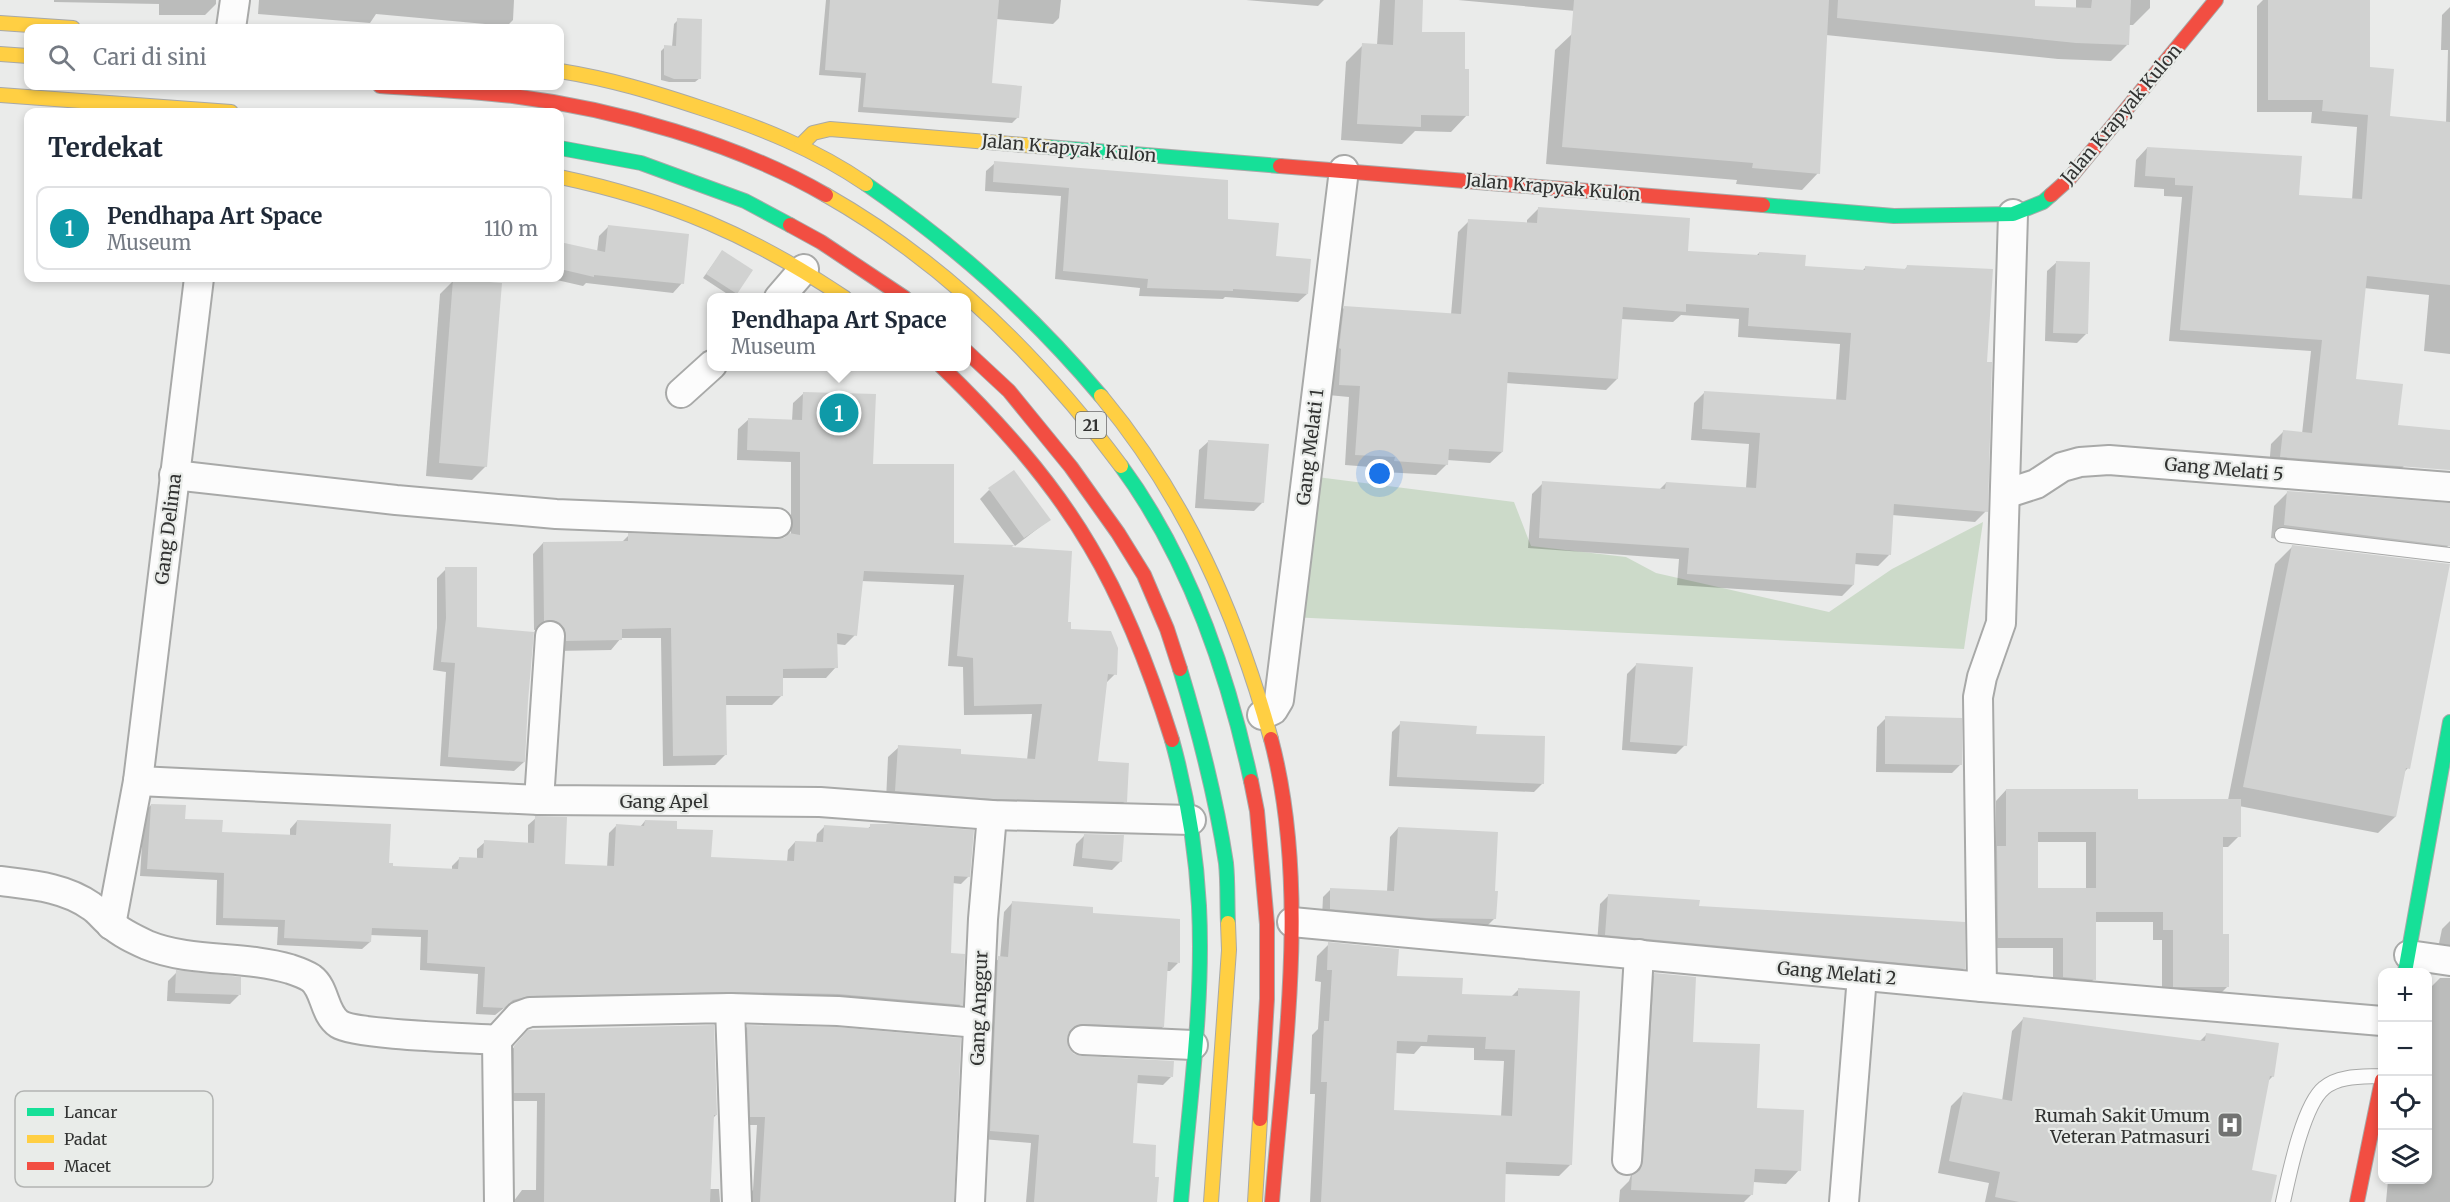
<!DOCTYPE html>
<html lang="id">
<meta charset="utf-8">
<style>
:root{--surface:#fff;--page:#f6f6f7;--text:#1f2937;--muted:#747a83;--line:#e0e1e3;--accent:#0b8043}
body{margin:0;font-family:Merriweather,serif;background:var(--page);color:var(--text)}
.controls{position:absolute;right:18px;bottom:18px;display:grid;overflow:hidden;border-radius:12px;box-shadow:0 3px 9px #0003}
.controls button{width:54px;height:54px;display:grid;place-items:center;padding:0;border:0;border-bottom:2px solid var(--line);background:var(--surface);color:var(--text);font:30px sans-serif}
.you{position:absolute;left:1380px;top:474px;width:21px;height:21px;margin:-15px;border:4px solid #fff;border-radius:50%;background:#1a73e8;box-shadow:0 0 0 9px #1a73e833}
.badge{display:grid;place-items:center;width:39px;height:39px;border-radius:50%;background:var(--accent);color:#fff;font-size:20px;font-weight:700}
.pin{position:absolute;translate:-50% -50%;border:3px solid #fff;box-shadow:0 2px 6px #0006}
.popup{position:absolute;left:707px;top:293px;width:264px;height:78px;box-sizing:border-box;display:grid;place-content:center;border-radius:12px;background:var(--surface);filter:drop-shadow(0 2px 4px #0005);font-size:20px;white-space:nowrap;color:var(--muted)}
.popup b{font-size:22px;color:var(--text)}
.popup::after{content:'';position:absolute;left:50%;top:100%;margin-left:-12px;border:12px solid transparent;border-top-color:var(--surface)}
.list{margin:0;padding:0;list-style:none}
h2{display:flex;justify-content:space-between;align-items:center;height:78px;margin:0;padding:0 24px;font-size:26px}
h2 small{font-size:20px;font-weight:400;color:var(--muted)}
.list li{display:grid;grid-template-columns:39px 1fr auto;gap:18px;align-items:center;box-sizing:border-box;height:84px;margin:0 12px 12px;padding:0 12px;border:2px solid var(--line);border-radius:12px}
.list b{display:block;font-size:22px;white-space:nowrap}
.list p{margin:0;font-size:20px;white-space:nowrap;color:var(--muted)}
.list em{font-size:20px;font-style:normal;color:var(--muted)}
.icon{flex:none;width:33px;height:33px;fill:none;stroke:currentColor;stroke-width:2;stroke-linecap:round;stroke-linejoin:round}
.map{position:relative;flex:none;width:2450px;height:1202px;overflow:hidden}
.search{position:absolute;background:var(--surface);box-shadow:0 3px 9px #0003;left:24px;top:24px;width:540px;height:66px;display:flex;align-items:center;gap:15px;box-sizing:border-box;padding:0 21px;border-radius:12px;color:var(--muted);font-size:22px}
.panel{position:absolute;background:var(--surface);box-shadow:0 3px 9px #0003;left:24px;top:108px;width:540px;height:174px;border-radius:12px}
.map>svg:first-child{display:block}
.green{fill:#ccdac9}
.shadow{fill:#0003;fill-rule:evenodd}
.building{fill:#d1d2d1;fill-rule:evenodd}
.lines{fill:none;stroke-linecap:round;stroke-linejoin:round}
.lane-casing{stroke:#a8a9a8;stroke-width:16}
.street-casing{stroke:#a8a9a8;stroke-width:32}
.fast-casing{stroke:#a8a9a8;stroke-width:16}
.slow-casing{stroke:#a8a9a8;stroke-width:16}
.jam-casing{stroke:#a8a9a8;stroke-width:16}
.lane{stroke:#fcfcfc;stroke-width:14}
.street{stroke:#fcfcfc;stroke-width:28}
.fast{stroke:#16e098;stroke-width:14}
.slow{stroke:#ffcf43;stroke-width:14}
.jam{stroke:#f24e42;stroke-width:14}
.labels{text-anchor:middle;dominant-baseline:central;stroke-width:4.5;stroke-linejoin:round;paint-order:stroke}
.shield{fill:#e9ece9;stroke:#696a69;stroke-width:1.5}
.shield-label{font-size:16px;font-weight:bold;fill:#323332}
.street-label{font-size:18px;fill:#323332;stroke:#e9ece9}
.poi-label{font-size:18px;fill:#323332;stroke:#e9ece9;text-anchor:end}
.key{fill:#e9ece9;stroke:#b2b4b2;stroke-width:1.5}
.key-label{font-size:16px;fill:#323332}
</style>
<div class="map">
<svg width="2450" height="1202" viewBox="0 0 2450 1202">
<rect width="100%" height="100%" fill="#eaebea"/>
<path class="green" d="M1309 476 1514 502 1531 546 1626 557 1656 573 1829 612 1892 569 1983 522 1964 649 1290 617Z"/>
<g class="shadow">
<path d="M54 0H216V4L205 15H159V4L54 2Z"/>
<path d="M259 0H514L513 20 507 26 376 14 370 23 258 14Z"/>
<path d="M826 0H1061L1059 18 1053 24 996 19 991 84 1018 117 1012 123 858 112 861 78 819 75Z"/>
<path d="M1246 0H1324L1318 6Z"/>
<path d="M1380 0H1422L1420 34 1463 70 1467 115 1451 132 1415 131 1402 144 1341 140 1346 62 1363 45H1377Z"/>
<path d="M1458 0H2034L2033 7 2076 9V0H2150V8L2133 25H2129L2128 44 2111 61 2058 59 1826 35 1818 173 1802 190 1736 184 1737 180 1546 164 1555 50 1572 34 1630 16Z"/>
<path d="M2263 0H2369V69L2389 117 2446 123 2448 50H2441L2442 15 2450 7V354L2424 351 2429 295 2364 288 2355 381 2397 426 2404 466 2392 478 2269 468 2271 444 2283 432 2302 434 2311 351 2169 341 2182 197 2164 196V189L2134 187 2136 160 2147 148 2298 197 2352 200 2357 127 2311 123 2312 112H2257V6Z"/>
<path d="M678 20 700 78 695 82H669L661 80V51L665 47H672L674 24Z"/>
<path d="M995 163 1226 221 1275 258 1307 294 1298 302 1225 297 1223 299 1139 296 1140 288 1055 279 1061 196 985 191 986 171Z"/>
<path d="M1539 208 1686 252 1756 256 1759 253 1804 268 1861 272 1865 268 1904 270 1907 267 1986 363V511L1975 522 1892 515 1889 555 1878 566 1854 564 1853 585 1842 596 1677 585 1679 559 1528 548 1532 494 1543 483 1659 490 1666 483 1746 488 1749 444 1691 440 1694 403 1705 392 1836 401 1840 344 1738 337 1739 319 1681 315 1673 322 1621 319 1617 379 1606 390 1506 383 1502 452 1490 463 1447 460V464L1436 475 1384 472V468L1345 465 1349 397 1328 395 1333 319 1344 308 1451 315 1458 232 1469 221 1527 224V220Z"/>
<path d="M608 227 682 283 673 293 586 283 583 286 548 278H560V243L597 252 599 236Z"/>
<path d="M722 252 736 293 732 297 703 278Z"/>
<path d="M2057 262 2086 334 2077 343 2045 341 2047 271Z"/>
<path d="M454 280 486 466 472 480 426 476 440 294Z"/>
<path d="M804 393 872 466 953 544 1067 623 1069 630 1115 674 1105 684 1096 763 1125 801 1115 812 886 801 888 757 899 747 959 756 1027 760 1032 714 964 715 963 667 948 666 954 585 861 581 855 635 845 645 836 644V667L826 678H782V695L772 705H725V755L715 765 663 766 661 638H621L611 650 556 651 541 629 534 630 533 554 543 543H621L629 535 776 541 785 539 791 534V462L737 460 738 429 749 419 792 421 793 403Z"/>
<path d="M1209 441 1263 502 1254 511 1195 508 1199 450Z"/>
<path d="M989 490 1049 520 1015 546 980 499Z"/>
<path d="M2288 492 2450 504 2449 545 2435 559 2271 538 2274 506Z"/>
<path d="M2292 547 2408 768 2403 773 2395 817 2378 833 2239 806V836L2228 847H2221V935L2228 986 2217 997H2162V940H2153V922H2094V979L2083 990 2053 988V948H1987L1986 859 1996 850V801L2006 790 2137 800H2228L2275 564ZM2037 842H2086V890H2037Z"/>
<path d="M446 569 476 628 524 762 514 771 440 766 446 672 433 670 437 628V578Z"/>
<path d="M1636 665 1685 745 1676 754 1622 750 1627 674Z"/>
<path d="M1886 718 1961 764 1952 773 1876 772 1877 727Z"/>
<path d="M1401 723 1475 736 1543 783 1534 792 1389 786 1392 732Z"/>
<path d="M151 805 221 834 290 836V829L297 821 391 867 452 870V866L459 859H477V849L485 842 528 844V825L536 818 563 866 607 868 609 833 616 826 640 827 645 821 675 830 710 859 787 862 788 850 795 842 816 843 817 834 824 827 867 829 871 826 969 876 961 884 952 883 949 954 961 1004 954 1012 521 1002 504 1008 495 1015 476 1014 478 974 420 970 421 937 370 935V942L362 949 277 945 278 927 216 925 217 880 140 876 144 813Z"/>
<path d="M1398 828 1493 892 1495 918 1487 926 1322 917 1323 897 1331 889 1387 892 1390 837Z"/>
<path d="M1085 835 1121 861 1112 870 1073 866 1076 844Z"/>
<path d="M1609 895 1698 907 1964 968 1955 977 1597 944 1600 904Z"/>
<path d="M1012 903 1091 914 1178 963 1170 971H1166L1163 1027 1154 1035 1074 1032 1067 1033V1049L1073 1055 1171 1077 1163 1085 1136 1083 1132 1145 1153 1178 1156 1202H1026L1031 1143 982 1139 990 966 1000 958 1004 912Z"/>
<path d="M2450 921V957L2437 953 2442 929Z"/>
<path d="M1329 944 1395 977 1461 995 1511 997 1519 989 1571 1164 1559 1176 1504 1174 1503 1202H1310L1315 1094H1310L1312 1035 1318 1029 1321 982 1315 981 1317 956ZM1421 1046 1474 1048V1060L1504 1061 1501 1117 1393 1112 1395 1053 1414 1054Z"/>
<path d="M177 972 239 995 230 1004 167 1001 168 981Z"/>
<path d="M1655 974 1691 1043 1756 1109 1799 1170 1786 1184 1753 1182 1752 1194 1744 1202H1619L1620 1190 1629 1181 1631 1175 1642 988Z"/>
<path d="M2440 978H2450V1202H2386L2388 1180H2428V1022L2431 987Z"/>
<path d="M2024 1018 2199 1042 2206 1035 2273 1076 2268 1081 2250 1171 2270 1202H1985L1989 1183 1938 1173 1951 1106 1963 1094 2002 1101 2012 1031Z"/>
<path d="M748 1026 952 1202H745V1198L753 1190 757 1125H742L739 1035Z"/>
<path d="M520 1041 716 1115 713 1118 710 1189H719L720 1202H513L522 1190H536L537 1101H506V1056Z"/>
</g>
<g class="building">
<path d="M830 0H999L992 83 1022 86 1019 118 863 107 866 73 825 70Z"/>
<path d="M1395 0H1423L1422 32H1465V69H1469V116L1421 115V127L1357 124 1362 43 1393 45Z"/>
<path d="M1574 0H1829L1820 174 1752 168 1753 163 1562 147Z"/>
<path d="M1838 0H2035V6L2091 8 2092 0H2131L2129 45 2076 43 1837 18Z"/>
<path d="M2268 0H2370V67L2394 69 2390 116 2450 122V285L2367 276 2356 379 2403 384 2398 425 2450 430V470L2280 457 2283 430 2312 433 2322 340 2180 330 2193 186 2175 185V178L2145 176 2147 147 2302 156 2299 195 2362 199 2368 115 2322 111 2323 100H2268Z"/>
<path d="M677 18 702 19 701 79H674L664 75V45L676 46Z"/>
<path d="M994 161 1228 180V219L1279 223 1276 256 1311 259 1308 294 1233 289V291L1147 288 1148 279 1063 271 1069 188 993 182Z"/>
<path d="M1538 207 1690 218 1688 251 1759 255V252L1806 255 1805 266 1865 270V266L1906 269 1907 265 1993 269 1987 362H1992L1988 512 1894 504 1891 555 1856 553 1854 585 1687 574 1689 548 1539 538 1542 481 1665 489 1666 482 1756 488 1760 433 1702 429 1704 391 1846 400 1851 333 1748 326 1749 308 1686 304V312L1623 307 1618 379 1508 372 1503 452 1449 449 1448 465 1394 461 1395 457 1355 455 1360 386 1339 385 1341 349 1339 348 1344 306 1461 314 1468 219 1537 223Z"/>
<path d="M608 225 689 234 684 284 594 275V277L560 269V242L605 252Z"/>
<path d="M722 250 753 270 737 294 706 274Z"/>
<path d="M2056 261 2090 262 2088 334 2053 333Z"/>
<path d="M453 279 502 283 487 467 439 463Z"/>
<path d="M803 392 876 394 873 464H954V543L1014 545 1012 547 1072 551 1068 622H1071V629L1111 631 1118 648 1117 675 1108 674 1098 761 1129 763 1127 802 993 799 895 791 898 745 961 749V754L1035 759 1042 704 974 706 973 658 957 656 964 575 864 571 857 636 837 633 838 668 783 669V696H726L727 755 673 756 671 628 622 629V640L566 641 565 629 560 623 552 620 544 621 543 542 628 541V533L776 539 784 538 789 533 800 535V452L747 450 748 418 802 420Z"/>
<path d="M1208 440 1269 444 1264 503 1204 499Z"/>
<path d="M1014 470 1051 520 1024 538 988 488Z"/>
<path d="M2287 491 2450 503V546L2284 525Z"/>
<path d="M2292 545 2450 564 2410 769 2406 768 2396 817 2243 787Z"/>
<path d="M445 567H477V627L534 632 528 701 525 762 448 757 455 663 441 662 446 618Z"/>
<path d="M1636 663 1693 667 1687 746 1630 742Z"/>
<path d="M1885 716 1962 718V765L1885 764Z"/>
<path d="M1400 721 1477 726 1476 734 1545 736 1544 784 1397 777Z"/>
<path d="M2006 789H2138V799H2241V837H2223V934H2229V987H2173V930H2163V912H2096V832H2038V888H2096V980L2063 977V938H1998L1997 846H2006Z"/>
<path d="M151 804 186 805 185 819 223 820 222 832 296 835 297 820 391 824 389 863H393V866L458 869 459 857 483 858 484 840 534 843 535 816 567 817 565 864 614 866 616 824 644 826 645 820 677 821V829L713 830 711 857 794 861 795 841 823 842 824 825 870 828V824H893L974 830 970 877 954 876 951 953 965 954 963 1005 838 994 730 992 530 996 513 1000 504 1008 483 1007 485 967 427 963 428 930 372 928 371 942 284 938 285 920 223 918 224 873 147 869Z"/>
<path d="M1398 827 1498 832 1495 891H1498L1496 919 1426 918 1330 909V888L1394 891Z"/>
<path d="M1084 834 1124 835 1122 862 1082 858Z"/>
<path d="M1608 894 1700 900 1699 906 1965 922V969L1605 935Z"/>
<path d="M1012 901 1093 907V913L1180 919V963L1168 962 1164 1027 1083 1024 1075 1026 1069 1032 1067 1039 1069 1048 1074 1054 1082 1056 1174 1061 1173 1077 1138 1075 1133 1143 1156 1145 1155 1177H1159L1157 1202H1034L1039 1135 990 1131 998 956 1008 957Z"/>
<path d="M1328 942 1399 949 1397 976 1463 978 1462 994 1518 996V988L1580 991 1572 1165 1506 1162 1505 1202H1321L1327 1082H1321L1324 1021H1329L1332 970H1327ZM1428 1035 1486 1037 1485 1049 1515 1050 1512 1116 1394 1110 1397 1041 1427 1042Z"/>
<path d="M176 970 241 977V995L175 993Z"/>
<path d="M1654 973 1696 977 1693 1042 1760 1044 1757 1108 1804 1110 1801 1171 1755 1169 1753 1195 1631 1190 1632 1175 1640 1170 1643 1161Z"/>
<path d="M2023 1017 2205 1041 2206 1033 2279 1043 2274 1077 2270 1076 2252 1170 2277 1175 2271 1202H2019L1995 1197 2000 1172 1949 1161 1963 1092 2012 1101Z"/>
<path d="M714 1025 717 1115H714L710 1202H544L545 1093H514V1046L528 1030Z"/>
<path d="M747 1025 837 1027 961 1038 954 1202H760L765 1117H750Z"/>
</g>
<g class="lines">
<g class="lane-casing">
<g id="lane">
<path d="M2282 535 2450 555"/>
<path d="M2283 1202C2289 1175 2303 1105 2324 1088 2339 1075 2363 1077 2382 1076"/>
</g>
</g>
<g class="street-casing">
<g id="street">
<path d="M231 28 235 0"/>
<path d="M779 298 804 269"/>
<path d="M681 393 712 365"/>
<path d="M174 475 396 500 556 514 777 523"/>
<path d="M2005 494 2036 484 2062 467 2080 462 2109 460 2450 487"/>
<path d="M1262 715 1273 710 1279 700 1344 170"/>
<path d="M138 781 539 800 820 802 992 815 1191 820"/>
<path d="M539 800 550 636"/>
<path d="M0 881C32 885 64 887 91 906 99 911 104 919 111 924 121 933 134 939 147 945 191 963 244 955 290 969 296 971 305 974 311 978 326 989 323 1013 339 1024 356 1035 470 1038 497 1040"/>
<path d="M1292 922 1982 987 2382 1021"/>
<path d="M111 925 138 781 199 278"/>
<path d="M2409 955 2450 961"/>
<path d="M1982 987 1978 697 1982 677 2001 623 2013 214"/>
<path d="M730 1008 838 1011 978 1023"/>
<path d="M497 1040 519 1016 530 1012 730 1008 737 1202"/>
<path d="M497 1040 499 1202"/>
<path d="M1083 1040 1193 1045"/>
<path d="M1627 1160 1639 954"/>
<path d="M970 1202 983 919 992 815"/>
<path d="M1844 1202 1862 976"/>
</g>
</g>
<g class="fast-casing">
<g id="fast">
<path d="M1048 147 1280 166"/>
<path d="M560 148 641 163 745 201 790 225"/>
<path d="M866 184C956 246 1031 313 1101 396"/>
<path d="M1763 205 1894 216 2013 214 2043 202 2051 195"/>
<path d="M1121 466C1188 557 1227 670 1251 781"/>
<path d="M1180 669C1199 732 1216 797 1226 863 1228 882 1227 903 1228 923"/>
<path d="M1172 740C1187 794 1196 850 1199 906 1204 1004 1189 1104 1181 1202"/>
<path d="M2405 972 2450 722"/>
</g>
</g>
<g class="slow-casing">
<g id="slow">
<path d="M0 23 73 28"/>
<path d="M0 54 28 56"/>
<path d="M560 71C610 79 653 92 701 108 759 127 815 149 866 184"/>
<path d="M0 95 231 112"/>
<path d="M801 145 813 133 830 129 1048 147"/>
<path d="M560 177C669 200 753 236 845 298"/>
<path d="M826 195C944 262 1040 357 1121 466"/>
<path d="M1101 396C1186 498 1236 613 1271 739"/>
<path d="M1211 1202 1229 950 1228 923"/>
<path d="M1255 1202 1260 1119"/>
</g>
</g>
<g class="jam-casing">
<g id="jam">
<path d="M380 86C424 89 469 91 513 96 615 109 736 143 826 195"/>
<path d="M1280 166 1763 205"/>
<path d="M2051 195 2069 179 2216 0"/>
<path d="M790 225 821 242 905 298"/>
<path d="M966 351 1009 391 1071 467 1118 533 1144 575 1167 629 1180 669"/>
<path d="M941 366C997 420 1050 478 1090 546 1126 606 1151 673 1172 740"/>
<path d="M1271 739C1310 886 1284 1052 1272 1202"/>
<path d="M1251 781 1257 811 1267 924V999L1260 1119"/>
<path d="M2357 1202 2382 1080"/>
</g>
</g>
<use href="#lane" class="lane"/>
<use href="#street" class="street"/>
<use href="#fast" class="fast"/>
<use href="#slow" class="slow"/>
<use href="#jam" class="jam"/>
</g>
<defs>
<g id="hospital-square" transform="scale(1.35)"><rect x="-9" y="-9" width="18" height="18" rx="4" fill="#727372" stroke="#e9ece9"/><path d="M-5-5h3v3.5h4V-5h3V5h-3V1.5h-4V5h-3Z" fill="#fff"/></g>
</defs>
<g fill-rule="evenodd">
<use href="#hospital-square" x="2230" y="1125"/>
</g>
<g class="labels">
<rect class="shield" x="1076" y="412" width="30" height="26" rx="4.5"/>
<g class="shield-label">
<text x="1091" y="425">21</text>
</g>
<g class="street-label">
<text transform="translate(2121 114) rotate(-50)">Jalan Krapyak Kulon</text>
<text transform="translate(1069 148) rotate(5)">Jalan Krapyak Kulon</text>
<text transform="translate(1553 187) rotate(5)">Jalan Krapyak Kulon</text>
<text transform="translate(1310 447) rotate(-83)">Gang Melati 1</text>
<text transform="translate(2224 469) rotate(5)">Gang Melati 5</text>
<text transform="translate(168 529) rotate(-83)">Gang Delima</text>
<text x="664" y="801">Gang Apel</text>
<text transform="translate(1837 973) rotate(5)">Gang Melati 2</text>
<text transform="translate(979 1008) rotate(-88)">Gang Anggur</text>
</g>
<g class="poi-label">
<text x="2210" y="1115">Rumah Sakit Umum<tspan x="2210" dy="21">Veteran Patmasuri</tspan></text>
</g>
</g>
<rect x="15" y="1091" width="198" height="96" rx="9" class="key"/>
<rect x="27" y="1108" width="27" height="8" fill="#16e098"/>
<rect x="27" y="1135" width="27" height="8" fill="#ffcf43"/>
<rect x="27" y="1162" width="27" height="8" fill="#f24e42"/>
<g class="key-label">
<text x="64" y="1118">Lancar</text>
<text x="64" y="1145">Padat</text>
<text x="64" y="1172">Macet</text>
</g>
</svg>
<div class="controls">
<button>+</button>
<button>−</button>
<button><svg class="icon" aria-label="locate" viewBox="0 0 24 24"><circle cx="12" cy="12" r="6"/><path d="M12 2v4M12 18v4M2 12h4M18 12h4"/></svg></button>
<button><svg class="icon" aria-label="layers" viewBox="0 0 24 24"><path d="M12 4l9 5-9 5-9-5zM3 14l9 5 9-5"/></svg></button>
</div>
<div class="you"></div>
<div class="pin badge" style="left:839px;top:413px;background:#0f9aa8">1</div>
<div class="popup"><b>Pendhapa Art Space</b>Museum</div>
<div class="search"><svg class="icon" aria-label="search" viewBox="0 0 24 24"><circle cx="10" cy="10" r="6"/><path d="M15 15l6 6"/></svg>Cari di sini</div>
<section class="panel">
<h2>Terdekat<small></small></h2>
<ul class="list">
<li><span class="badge" style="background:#0f9aa8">1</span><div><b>Pendhapa Art Space</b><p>Museum</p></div><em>110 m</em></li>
</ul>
</section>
</div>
